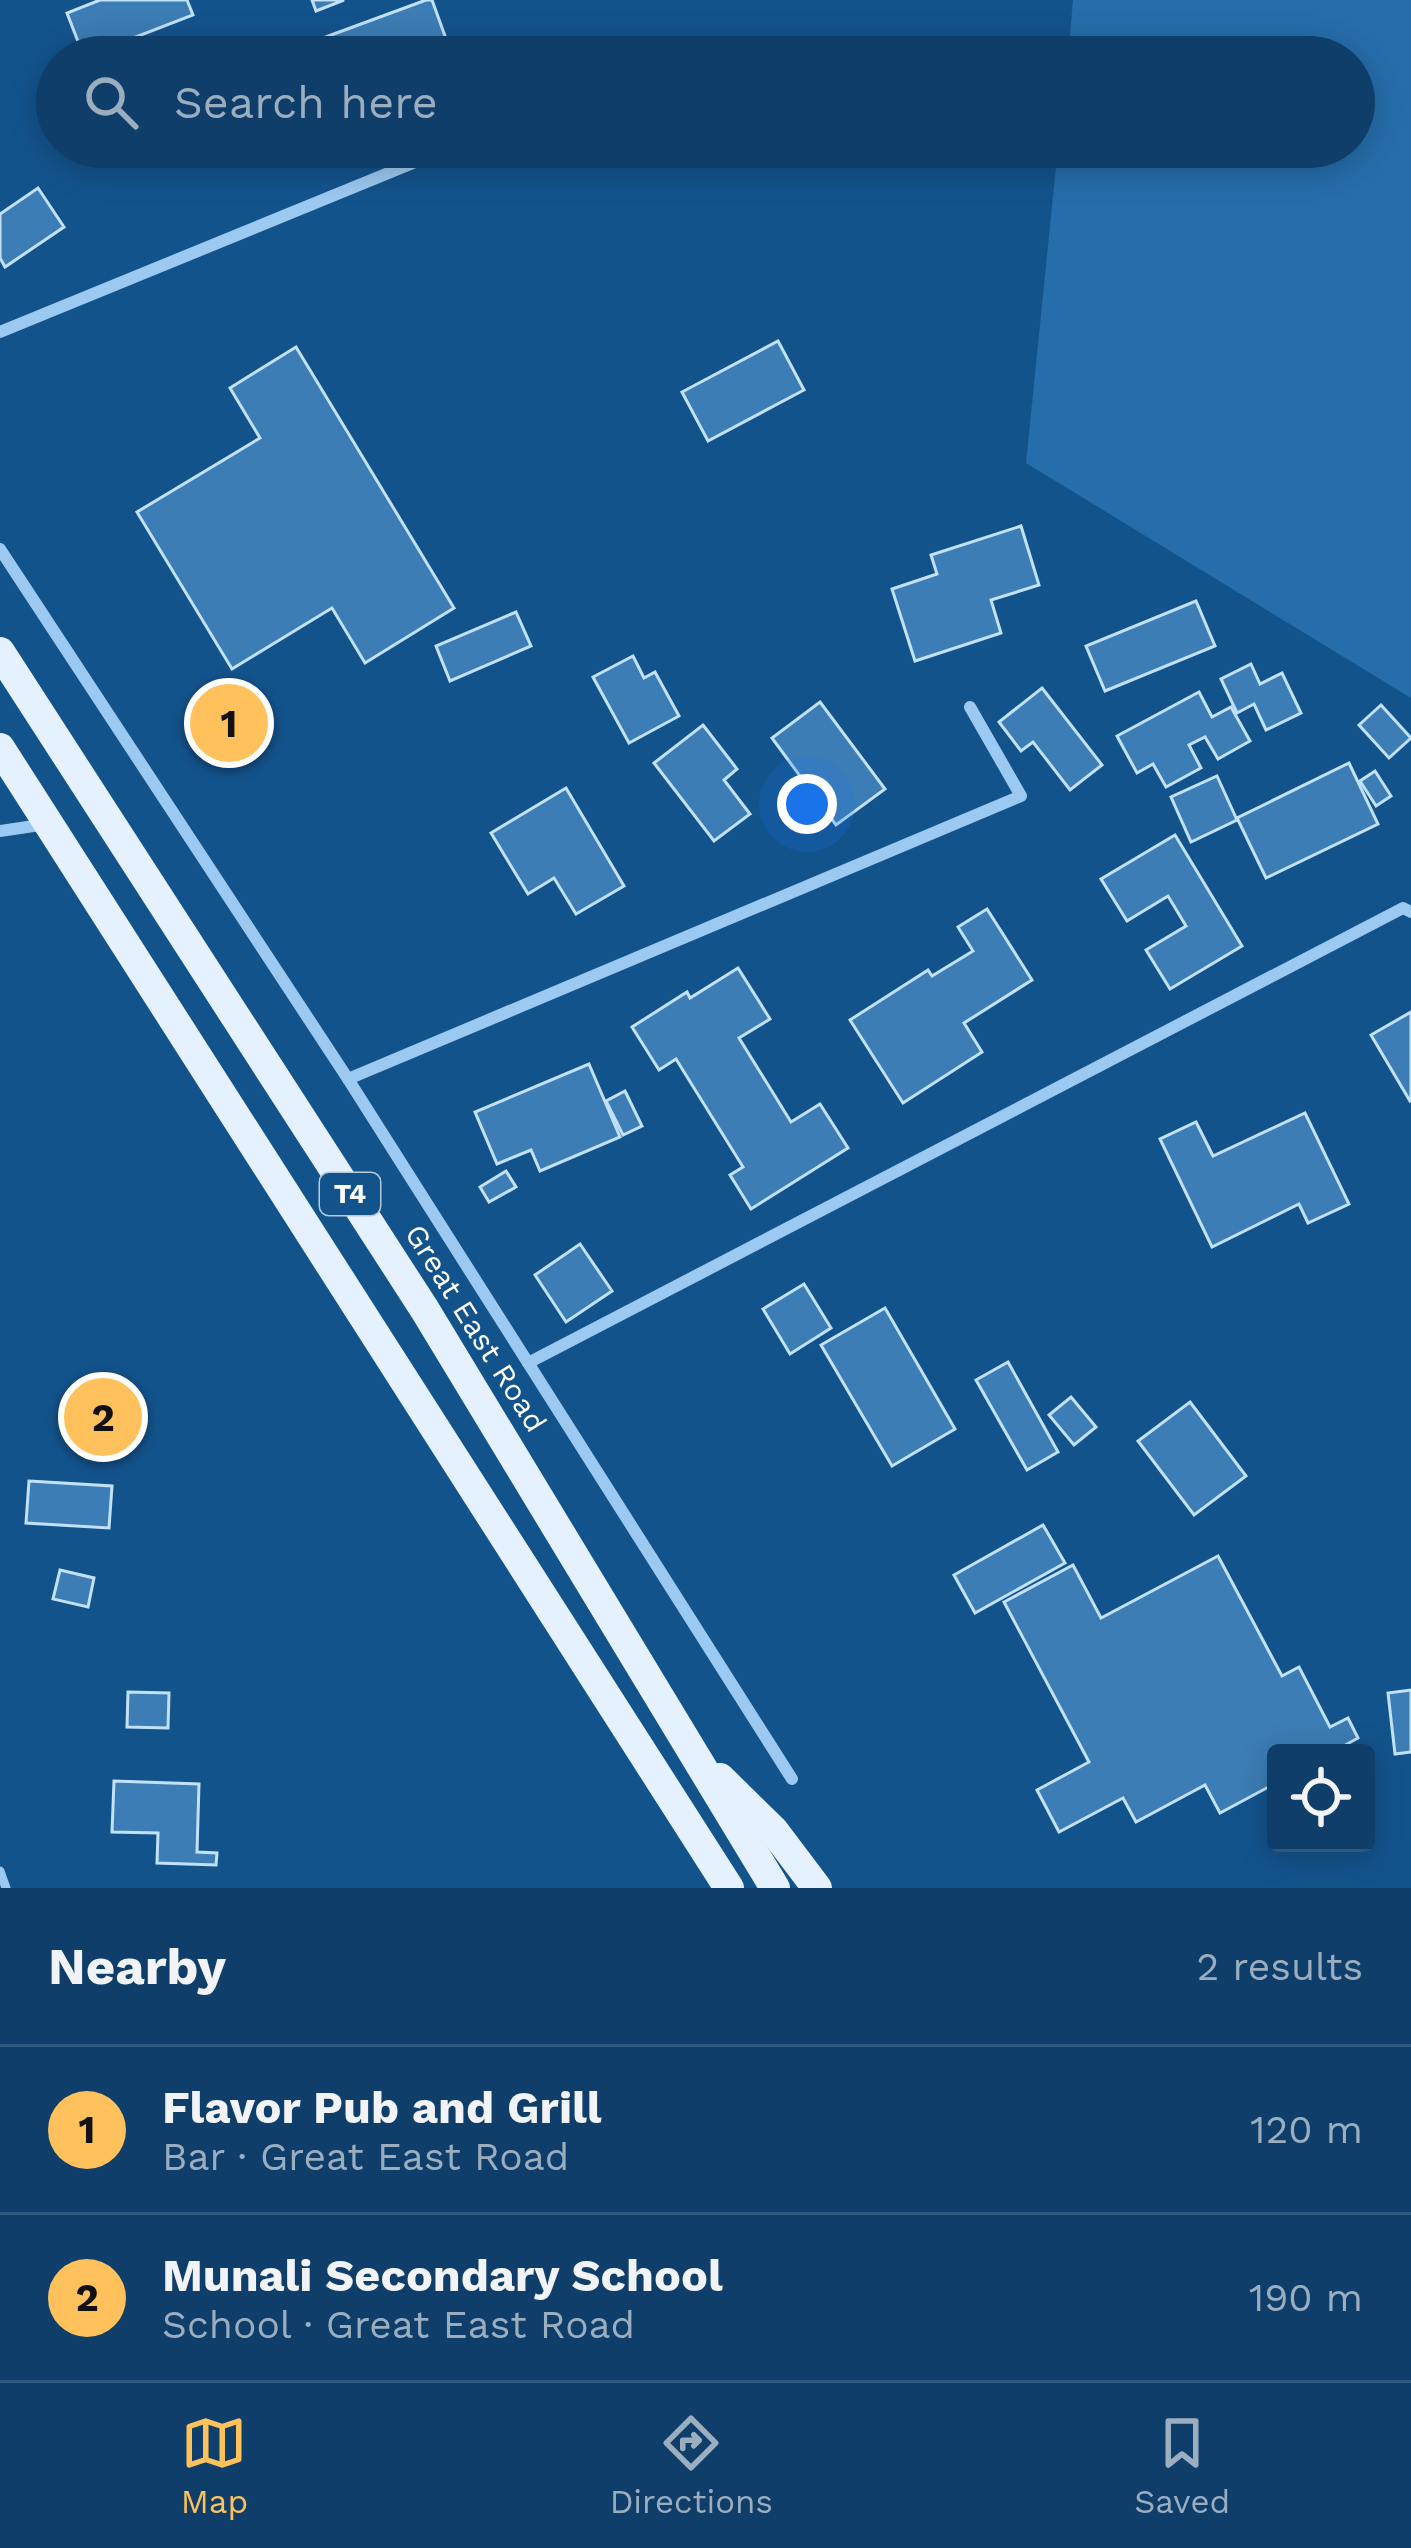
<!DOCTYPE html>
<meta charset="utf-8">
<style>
:root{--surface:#0e3e69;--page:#1c4971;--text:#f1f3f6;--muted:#9baec0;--line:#2e577d;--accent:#ffc15b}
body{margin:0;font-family:"Work Sans",sans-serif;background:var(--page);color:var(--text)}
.controls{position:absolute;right:36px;bottom:36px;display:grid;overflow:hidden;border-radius:12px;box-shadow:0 6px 30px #0003}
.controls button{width:108px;height:108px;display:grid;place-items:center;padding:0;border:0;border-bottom:3px solid var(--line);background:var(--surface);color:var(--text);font:60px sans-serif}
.you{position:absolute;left:807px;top:804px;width:42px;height:42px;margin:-30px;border:9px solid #fff;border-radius:50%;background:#1a73e8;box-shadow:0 0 0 18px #1a73e833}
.badge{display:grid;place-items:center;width:78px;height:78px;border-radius:50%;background:var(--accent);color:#111;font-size:39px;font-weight:700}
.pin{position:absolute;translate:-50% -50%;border:6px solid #fff;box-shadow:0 3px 12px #0006}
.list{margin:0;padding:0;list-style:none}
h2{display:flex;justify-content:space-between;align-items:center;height:156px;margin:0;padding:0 48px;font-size:51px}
h2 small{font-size:39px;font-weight:400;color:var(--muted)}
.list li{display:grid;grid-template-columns:78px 1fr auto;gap:36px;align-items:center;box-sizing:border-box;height:168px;padding:0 48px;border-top:3px solid var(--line)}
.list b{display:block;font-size:45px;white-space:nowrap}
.list p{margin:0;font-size:39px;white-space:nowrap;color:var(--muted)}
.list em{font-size:39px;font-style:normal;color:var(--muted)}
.icon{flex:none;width:66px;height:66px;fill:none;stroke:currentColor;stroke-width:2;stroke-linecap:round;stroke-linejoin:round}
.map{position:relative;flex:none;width:1411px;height:1888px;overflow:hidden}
.search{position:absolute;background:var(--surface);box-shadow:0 6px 30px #0003;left:36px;right:36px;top:36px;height:132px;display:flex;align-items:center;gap:30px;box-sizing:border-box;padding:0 42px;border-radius:66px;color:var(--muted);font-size:45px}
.sheet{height:492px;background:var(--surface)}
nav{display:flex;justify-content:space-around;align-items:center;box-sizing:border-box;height:168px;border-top:3px solid var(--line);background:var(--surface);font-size:33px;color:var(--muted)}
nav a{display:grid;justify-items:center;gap:6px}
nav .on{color:var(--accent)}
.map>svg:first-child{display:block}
.green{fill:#256dab}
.building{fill:#3c7db5;stroke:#c2e1fc;stroke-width:3}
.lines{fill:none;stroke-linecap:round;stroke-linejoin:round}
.lane{stroke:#9cc9f1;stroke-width:9}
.street{stroke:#9cc9f1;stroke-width:12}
.primary{stroke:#e5f1ff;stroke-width:30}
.labels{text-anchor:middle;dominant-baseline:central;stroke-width:10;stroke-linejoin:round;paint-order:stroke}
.shield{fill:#13538c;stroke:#b8cbdc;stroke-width:3}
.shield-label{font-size:27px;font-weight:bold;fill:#fff}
.street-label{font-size:30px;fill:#fff;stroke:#13538c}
</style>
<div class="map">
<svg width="1411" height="1888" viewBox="0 0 1411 1888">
<rect width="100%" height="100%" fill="#13538c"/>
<path class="green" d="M1073 0H1411V698L1026 463 1058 147H1354V57H1068Z"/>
<g class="building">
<path d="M100 0H187L193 15 84 57 67 13Z"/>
<path d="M312 0H344L316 11Z"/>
<path d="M426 0H432L449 47 422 57H330L323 38Z"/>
<path d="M375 147H406L379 157Z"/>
<path d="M38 188 64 227 5 267 0 258V214Z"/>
<path d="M778 341 804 390 708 441 682 392Z"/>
<path d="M296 347 454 608 365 663 332 608 232 669 137 512 260 438 230 388Z"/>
<path d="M1021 526 1039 585 991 600 1001 633 915 661 892 589 937 574 931 555Z"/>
<path d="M1196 601 1215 646 1105 691 1086 646Z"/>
<path d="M516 612 531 646 450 681 436 646Z"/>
<path d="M633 656 644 678 655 672 679 716 629 743 593 677Z"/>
<path d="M1251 664 1260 684 1282 673 1301 713 1266 730 1254 704 1237 713 1221 679Z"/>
<path d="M1042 688 1102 765 1070 790 1033 742 1021 751 999 722Z"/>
<path d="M1199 692 1212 717 1231 707 1250 741 1218 759 1205 737 1189 745 1201 768 1166 787 1153 764 1137 773 1117 736Z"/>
<path d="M820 702 885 789 836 825 772 738Z"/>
<path d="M1381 705 1411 738 1389 758 1359 725Z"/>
<path d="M703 725 737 769 724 780 750 814 714 841 654 763Z"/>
<path d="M1349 763 1378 824 1266 878 1237 818Z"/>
<path d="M1375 771 1391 796 1376 806 1360 781Z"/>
<path d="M1217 776 1237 820 1191 842 1171 797Z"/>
<path d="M566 788 624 886 576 914 554 878 528 894 491 833Z"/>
<path d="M1175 835 1242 946 1170 989 1146 950 1186 926 1168 896 1127 921 1101 879Z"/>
<path d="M987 909 1032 980 964 1023 982 1052 903 1103 850 1020 928 970 932 976 973 951 958 927Z"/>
<path d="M738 968 770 1019 739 1038 791 1122 820 1104 848 1148 751 1209 730 1175 743 1167 676 1059 659 1070 632 1027 687 992 690 998Z"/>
<path d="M1411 1012V1100L1410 1101 1371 1035Z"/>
<path d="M589 1064 620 1137 540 1171 531 1150 497 1164 475 1112Z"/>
<path d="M625 1091 642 1126 623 1135 606 1101Z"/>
<path d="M1305 1113 1349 1204 1308 1223 1299 1204 1212 1247 1160 1139 1196 1122 1213 1156Z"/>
<path d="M506 1171 516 1187 489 1202 480 1187Z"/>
<path d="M580 1244 612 1291 566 1322 535 1275Z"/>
<path d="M804 1284 831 1328 790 1354 763 1309Z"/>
<path d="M885 1308 955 1429 892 1466 821 1345Z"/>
<path d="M1008 1362 1058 1452 1027 1470 976 1380Z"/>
<path d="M1071 1397 1096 1427 1074 1445 1049 1415Z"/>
<path d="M1190 1402 1246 1476 1194 1515 1138 1441Z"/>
<path d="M29 1481 112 1486 109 1528 26 1523Z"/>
<path d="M1043 1525 1065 1563 975 1613 954 1575Z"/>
<path d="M1218 1556 1282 1676 1299 1667 1330 1727 1348 1718 1358 1738 1331 1753H1276V1783L1220 1813 1205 1785 1136 1822 1123 1798 1059 1832 1037 1790 1089 1762 1004 1602 1073 1565 1101 1618Z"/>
<path d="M60 1570 94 1578 88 1607 53 1599Z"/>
<path d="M1411 1690V1752L1395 1754 1388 1693Z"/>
<path d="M128 1692 169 1693 168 1728 127 1727Z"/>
<path d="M114 1781 199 1784 197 1852 217 1853 216 1865 157 1863 158 1833 112 1832Z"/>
</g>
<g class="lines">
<path class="lane" d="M0 1871 6 1888"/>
<g class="street">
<path d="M0 332 452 147"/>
<path d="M0 549 348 1079 792 1779"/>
<path d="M0 831 47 824"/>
<path d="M348 1079 1021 796 970 707"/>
<path d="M528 1363 1403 908 1411 912"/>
</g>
<g class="primary">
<path d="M0 652 425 1310 775 1888"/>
<path d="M0 748 729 1888"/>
<path d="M720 1778 774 1831 817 1888"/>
</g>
</g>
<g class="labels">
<rect class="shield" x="320" y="1173" width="60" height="42" rx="9"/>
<g class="shield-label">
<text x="350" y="1194">T4</text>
</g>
<g class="street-label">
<text transform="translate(476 1328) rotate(58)">Great East Road</text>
</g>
</g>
</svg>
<div class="controls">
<button><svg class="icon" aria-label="locate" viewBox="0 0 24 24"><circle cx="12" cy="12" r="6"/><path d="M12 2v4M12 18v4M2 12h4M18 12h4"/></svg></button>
</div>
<div class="you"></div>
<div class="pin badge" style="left:229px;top:723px">1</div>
<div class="pin badge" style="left:103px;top:1417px">2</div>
<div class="search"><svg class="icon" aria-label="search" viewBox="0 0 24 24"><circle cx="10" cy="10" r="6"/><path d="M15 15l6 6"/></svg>Search here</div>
</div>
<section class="sheet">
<h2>Nearby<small>2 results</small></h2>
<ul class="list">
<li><span class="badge">1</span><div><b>Flavor Pub and Grill</b><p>Bar · Great East Road</p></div><em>120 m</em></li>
<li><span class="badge">2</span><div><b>Munali Secondary School</b><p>School · Great East Road</p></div><em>190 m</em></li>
</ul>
</section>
<nav>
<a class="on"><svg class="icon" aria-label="map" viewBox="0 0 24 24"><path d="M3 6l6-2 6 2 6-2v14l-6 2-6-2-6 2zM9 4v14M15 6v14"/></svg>Map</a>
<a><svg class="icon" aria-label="directions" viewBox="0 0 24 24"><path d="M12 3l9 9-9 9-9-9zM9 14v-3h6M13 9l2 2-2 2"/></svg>Directions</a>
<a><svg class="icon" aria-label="saved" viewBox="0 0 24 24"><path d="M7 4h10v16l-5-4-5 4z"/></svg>Saved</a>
</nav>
